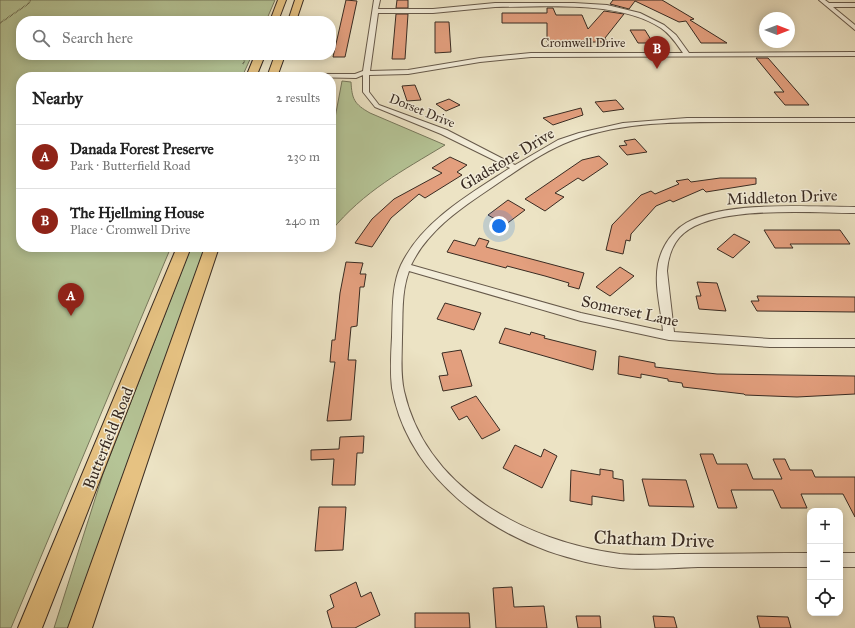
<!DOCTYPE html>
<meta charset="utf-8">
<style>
:root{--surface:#fff;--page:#f6f6f6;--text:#222;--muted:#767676;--line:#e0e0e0;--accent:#8f2418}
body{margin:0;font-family:"IM FELL Great Primer",serif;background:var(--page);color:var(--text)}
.controls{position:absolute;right:12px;bottom:12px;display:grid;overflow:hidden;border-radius:8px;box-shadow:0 2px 10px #0003}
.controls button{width:36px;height:36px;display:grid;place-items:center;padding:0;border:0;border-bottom:1px solid var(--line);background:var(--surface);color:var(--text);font:20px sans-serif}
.compass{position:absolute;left:759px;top:12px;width:36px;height:36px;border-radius:50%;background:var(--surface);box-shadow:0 2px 10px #0003;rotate:90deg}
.you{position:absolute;left:499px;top:226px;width:14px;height:14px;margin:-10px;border:3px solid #fff;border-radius:50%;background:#1a73e8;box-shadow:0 0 0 6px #1a73e833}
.badge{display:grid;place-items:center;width:26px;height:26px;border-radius:50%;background:var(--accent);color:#fff;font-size:13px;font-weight:700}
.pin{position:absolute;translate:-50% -33px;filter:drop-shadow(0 1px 2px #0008)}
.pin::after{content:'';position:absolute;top:21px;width:14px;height:12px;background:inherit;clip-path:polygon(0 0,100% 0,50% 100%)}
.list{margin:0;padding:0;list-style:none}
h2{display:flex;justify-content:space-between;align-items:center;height:52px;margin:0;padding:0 16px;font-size:17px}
h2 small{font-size:13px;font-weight:400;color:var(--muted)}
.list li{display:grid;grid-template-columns:26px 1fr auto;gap:12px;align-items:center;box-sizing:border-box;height:64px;padding:0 16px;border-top:1px solid var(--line)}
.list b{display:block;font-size:15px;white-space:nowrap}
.list p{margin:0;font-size:13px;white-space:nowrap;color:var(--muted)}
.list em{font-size:13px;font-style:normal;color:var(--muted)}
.icon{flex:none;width:22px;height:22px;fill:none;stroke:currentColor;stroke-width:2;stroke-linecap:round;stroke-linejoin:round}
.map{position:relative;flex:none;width:855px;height:628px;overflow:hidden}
.search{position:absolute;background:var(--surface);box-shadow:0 2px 10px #0003;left:16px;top:16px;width:320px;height:44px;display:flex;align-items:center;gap:10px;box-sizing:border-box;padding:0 14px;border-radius:16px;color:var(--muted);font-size:15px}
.panel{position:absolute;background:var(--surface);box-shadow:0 2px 10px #0003;left:16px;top:72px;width:320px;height:180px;border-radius:16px}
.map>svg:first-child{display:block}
.green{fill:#b5c496;stroke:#77785c}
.building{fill:#e39f7e;stroke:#392b22}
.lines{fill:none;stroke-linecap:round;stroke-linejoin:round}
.minor-casing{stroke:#66594a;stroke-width:2}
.primary-casing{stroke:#392b22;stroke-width:2}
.path{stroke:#392b22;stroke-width:1.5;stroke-dasharray:0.5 1;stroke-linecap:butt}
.minor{fill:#f3edd9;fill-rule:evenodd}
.primary{fill:#e6c282;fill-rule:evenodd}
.labels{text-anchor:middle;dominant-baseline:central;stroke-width:3;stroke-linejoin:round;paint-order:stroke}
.far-street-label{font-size:13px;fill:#392b22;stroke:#f3edd9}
.street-label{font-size:16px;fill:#392b22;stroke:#f3edd9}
.near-street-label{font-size:19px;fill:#392b22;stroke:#f3edd9}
</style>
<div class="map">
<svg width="855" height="628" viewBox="0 0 855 628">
<rect width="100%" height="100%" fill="#ece3c4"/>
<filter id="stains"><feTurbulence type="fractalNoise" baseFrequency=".005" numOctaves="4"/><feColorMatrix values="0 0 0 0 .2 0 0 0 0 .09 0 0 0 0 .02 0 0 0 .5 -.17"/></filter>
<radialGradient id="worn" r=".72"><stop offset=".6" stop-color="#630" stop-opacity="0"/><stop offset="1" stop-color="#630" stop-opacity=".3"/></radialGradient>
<g class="green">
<path d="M0 0H275L266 21H21V55H252L242 77H21V247H171L11 628H0Z"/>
<path d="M342 81 351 82C352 99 354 104 370 113L445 145C402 171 364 191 331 231V139Z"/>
<path d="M191 247H206L68 628H54L103 474Z"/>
</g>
<g class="building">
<path d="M346 0 357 1 345 57H333Z"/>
<path d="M397 0H408V8H396Z"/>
<path d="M613 0H662L694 19 690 20 727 43H701L686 21 679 22 635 1 629 9 610 4Z"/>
<path d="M547 8H553L556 15H582L588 29 604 11 624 14 605 38 607 42H547V23H502V13H547Z"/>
<path d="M396 14H408L405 59H392Z"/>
<path d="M435 22H449L451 52 435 53Z"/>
<path d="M630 30H645L653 43H638Z"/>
<path d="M756 58H768L809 105H785L774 92H784Z"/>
<path d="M415 85 421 100 407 101 402 86Z"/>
<path d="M449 99 460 105 446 111 436 104Z"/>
<path d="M616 100 624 109 603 112 595 102Z"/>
<path d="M581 108 583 115 553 125 543 118Z"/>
<path d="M635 139 647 152 627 155 619 146 627 145 624 141Z"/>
<path d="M599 156 608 164 583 181 578 178 555 193 564 197 545 211 525 199 582 160Z"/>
<path d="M450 157 467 165 457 172 462 175 425 198 419 194 391 218 372 247 355 243 372 219 394 199 442 173 432 168Z"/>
<path d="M720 178H756V184L706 192 703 189 673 202 670 200 656 206 631 234 630 241 626 240 623 254 606 250 612 225 641 195 651 191 655 194 679 184 676 181 688 179 691 182Z"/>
<path d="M508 200 525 210 505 225 488 215Z"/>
<path d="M764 230H840L850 244H790L793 248H775Z"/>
<path d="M734 234 750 242 733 258 717 249Z"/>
<path d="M479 238 489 241 486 247 584 273 579 289 568 286 569 283 545 276 507 266 506 268 447 252 454 240 475 246Z"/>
<path d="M346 262 363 263 360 274H366L364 287H360L357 326 351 327 348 360H356L351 420 327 421 335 362H330L332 340H335L340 293Z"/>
<path d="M620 267 634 276 610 296 596 287Z"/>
<path d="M697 282 717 283 726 311 699 309 696 296H701Z"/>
<path d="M757 296 855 297V312L757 311 751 301H759Z"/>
<path d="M445 303 481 313 474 330 437 319Z"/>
<path d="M505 328 530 335 531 332 545 336 544 338 596 351 593 370 499 343Z"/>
<path d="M461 350 472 386 443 391 439 376 448 375 442 353Z"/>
<path d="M619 356 655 363V367L717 374 855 376V394L797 397 745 395 744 394 683 387 682 383 668 381V379L641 374V378L618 374Z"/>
<path d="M476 396 500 430 482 439 467 416 459 420 451 407Z"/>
<path d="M364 436 363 453H357L355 485H332L334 459 311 460V450L339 449 340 437Z"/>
<path d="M515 445 541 457 544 449 557 456 542 488 503 468Z"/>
<path d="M700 454H713L717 464H747L753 479H782L773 459H785L790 470H812L815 477H855V517L843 494H801L807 508H781L773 490H731L737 508H718Z"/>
<path d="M600 469 613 471V478L623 480 624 501 592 496V505L570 501 571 470 600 475Z"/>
<path d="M642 479 686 480 694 507 649 506Z"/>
<path d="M319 507H346L343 550 315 551Z"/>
<path d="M356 582 361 597 371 592 380 615 355 628H332L327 611 334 607 330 595Z"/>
<path d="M512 587 514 607 544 606 547 628H496L493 588Z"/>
<path d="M415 613H469L470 628H415Z"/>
<path d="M576 616H600L601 628H578Z"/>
<path d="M653 616 674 617 677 628H655Z"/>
<path d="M757 616 788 617 791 628H760Z"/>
</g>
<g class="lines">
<g class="minor-casing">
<g id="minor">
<path d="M374 0H380L378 9H433L495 3H574L607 5 640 13 664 25 676 35 689 53 855 52V56L531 57 480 62 408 74 369 75V92L379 105 447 130 515 165 558 140 579 133 623 123 687 118H855V122C815 122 774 122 734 122 677 122 616 121 563 144 536 156 512 174 488 190 458 210 427 232 411 265L581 313 663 331C661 309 654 286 658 264 662 245 674 228 692 220 733 201 809 207 855 207V213C811 213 718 205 684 233 673 242 668 257 667 271L674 332 770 339H855V347H770L669 340 581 321 409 271C401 293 403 315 402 337 402 355 400 373 404 391 426 489 527 542 620 554 639 556 660 554 680 554 723 554 767 553 810 553V567C773 567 735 567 698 567 672 568 645 570 620 568 596 565 571 559 548 551 476 525 406 468 392 388 390 371 391 354 392 337 393 313 391 287 401 265 422 221 470 194 510 168L441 134 375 107 363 92V75L356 78 249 76 252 74H355L363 71ZM495 7C545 7 618 0 661 28 670 34 676 43 683 53H531L480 58 408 70 370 71 378 13H433Z"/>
<path d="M819 0H825L829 3H855V7H833L855 25V30Z"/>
<rect x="840" y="553" width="15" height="14"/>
</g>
</g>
<g class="primary-casing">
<g id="primary">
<path d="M278 0H286L278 21H270Z"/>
<path d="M295 0H303L296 21H288Z"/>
<path d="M255 55H265L256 77H246Z"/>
<path d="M275 55H285L277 77H267Z"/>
<path d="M177 247H191L42 628H18Z"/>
<path d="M205 247H219L92 628H68Z"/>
</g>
</g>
<g class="path">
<path d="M0 23 28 4 31 0"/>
<path d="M243 64 247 55"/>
</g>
<use href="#minor" class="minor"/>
<use href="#primary" class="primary"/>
</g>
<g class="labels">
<g class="far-street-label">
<text x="583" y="43">Cromwell Drive</text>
<text transform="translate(422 111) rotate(22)">Dorset Drive</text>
</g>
<g class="street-label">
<text transform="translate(507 159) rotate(-31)">Gladstone Drive</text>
<text transform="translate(782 197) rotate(-2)">Middleton Drive</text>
<text transform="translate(630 311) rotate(12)">Somerset Lane</text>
<text transform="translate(108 438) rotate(-68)">Butterfield Road</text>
</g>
<g class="near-street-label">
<text transform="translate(654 539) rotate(2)">Chatham Drive</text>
</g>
</g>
<rect width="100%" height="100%" filter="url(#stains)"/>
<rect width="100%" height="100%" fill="url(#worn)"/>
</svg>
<div class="controls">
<button>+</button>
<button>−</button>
<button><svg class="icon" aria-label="locate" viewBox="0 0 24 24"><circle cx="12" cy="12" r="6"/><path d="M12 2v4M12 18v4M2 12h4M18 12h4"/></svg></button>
</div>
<svg class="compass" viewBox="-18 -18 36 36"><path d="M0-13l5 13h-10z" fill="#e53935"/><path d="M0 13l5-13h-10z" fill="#767676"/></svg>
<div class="you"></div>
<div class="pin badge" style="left:71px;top:316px">A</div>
<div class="pin badge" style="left:657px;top:69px">B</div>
<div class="search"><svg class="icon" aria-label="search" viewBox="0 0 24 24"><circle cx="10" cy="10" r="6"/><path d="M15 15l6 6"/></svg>Search here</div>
<section class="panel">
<h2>Nearby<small>2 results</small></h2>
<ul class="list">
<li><span class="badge">A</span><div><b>Danada Forest Preserve</b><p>Park · Butterfield Road</p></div><em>230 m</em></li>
<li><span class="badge">B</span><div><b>The Hjellming House</b><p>Place · Cromwell Drive</p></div><em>240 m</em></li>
</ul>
</section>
</div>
